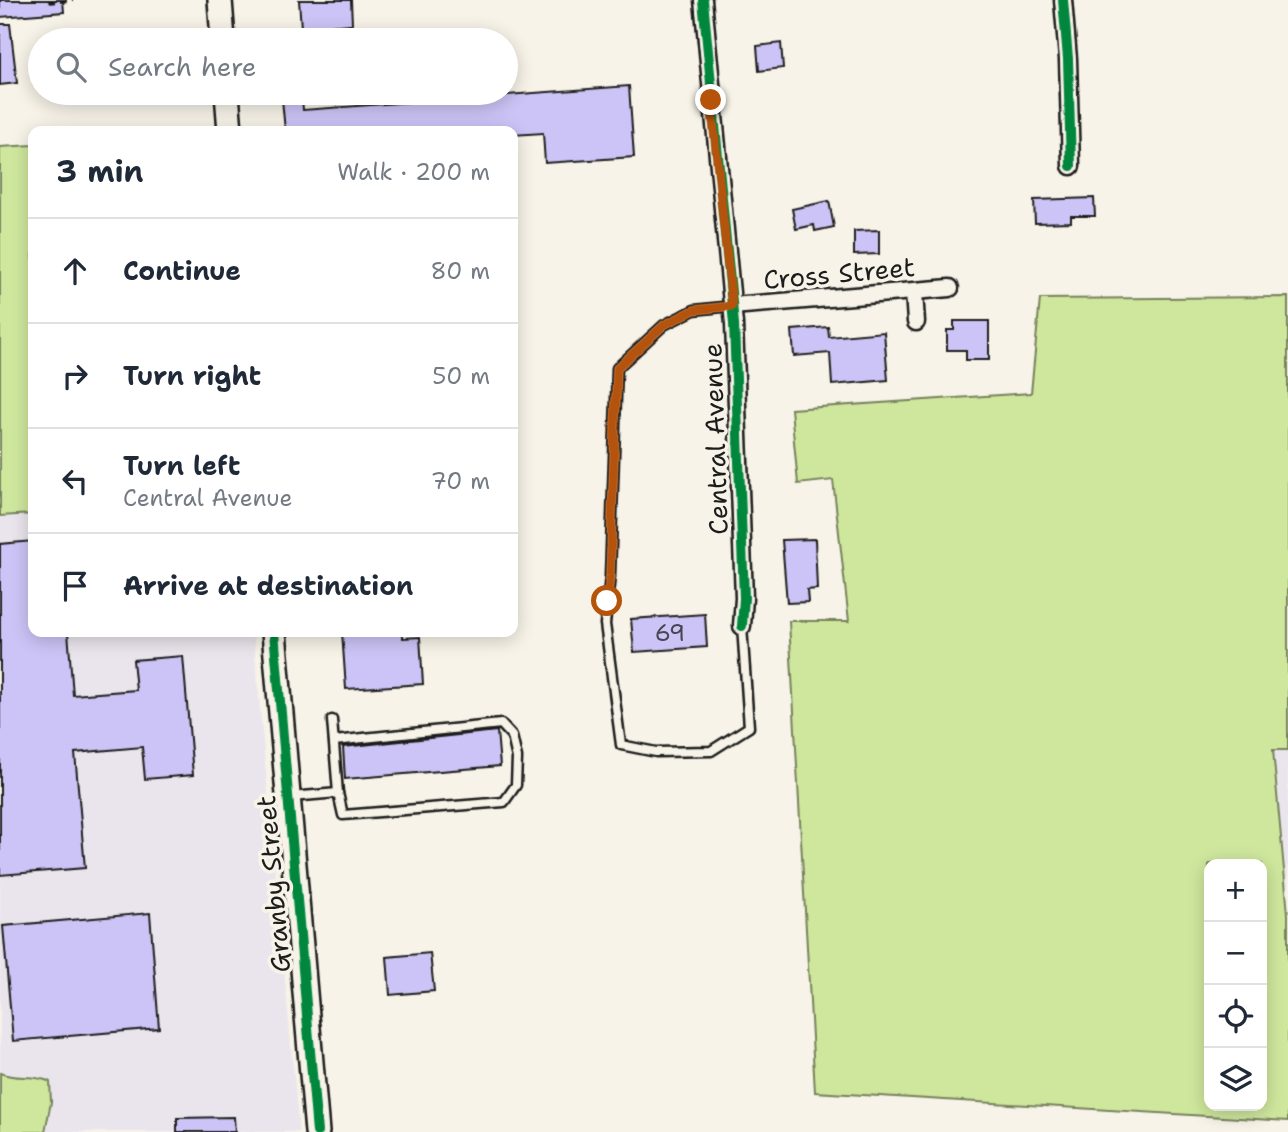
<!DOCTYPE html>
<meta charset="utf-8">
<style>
:root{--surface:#fff;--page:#f2f2f3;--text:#1f2937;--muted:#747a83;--line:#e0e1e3}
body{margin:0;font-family:"Shantell Sans",sans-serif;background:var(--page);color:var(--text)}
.controls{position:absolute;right:21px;bottom:21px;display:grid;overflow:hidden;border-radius:14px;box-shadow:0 4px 18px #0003}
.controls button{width:63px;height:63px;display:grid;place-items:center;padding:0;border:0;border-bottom:2px solid var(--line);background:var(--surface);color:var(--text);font:35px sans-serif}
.stop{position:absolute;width:21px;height:21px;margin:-16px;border:5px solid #b45309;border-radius:50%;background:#fff}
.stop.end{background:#b45309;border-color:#fff;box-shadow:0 2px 7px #0008}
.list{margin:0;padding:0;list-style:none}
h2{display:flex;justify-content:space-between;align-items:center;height:91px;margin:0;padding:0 28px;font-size:30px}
h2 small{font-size:23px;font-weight:400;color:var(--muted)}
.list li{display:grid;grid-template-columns:46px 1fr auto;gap:21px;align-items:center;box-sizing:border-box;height:105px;padding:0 28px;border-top:2px solid var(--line)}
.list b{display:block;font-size:26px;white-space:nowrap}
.list p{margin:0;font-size:23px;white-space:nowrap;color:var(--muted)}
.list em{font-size:23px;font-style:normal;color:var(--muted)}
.icon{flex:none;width:38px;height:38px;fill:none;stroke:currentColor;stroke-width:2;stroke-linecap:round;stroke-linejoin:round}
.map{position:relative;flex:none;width:1288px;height:1132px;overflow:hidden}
.search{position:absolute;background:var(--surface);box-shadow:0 4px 18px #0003;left:28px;top:28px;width:490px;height:77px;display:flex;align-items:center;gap:18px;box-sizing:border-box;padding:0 24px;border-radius:38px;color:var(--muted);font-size:26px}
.panel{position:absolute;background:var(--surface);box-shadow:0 4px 18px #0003;left:28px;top:126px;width:490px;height:511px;border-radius:14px}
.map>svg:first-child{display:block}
.built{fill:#eae5ec}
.green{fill:#cfe79d;stroke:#76825c;stroke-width:2;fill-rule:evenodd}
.building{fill:#ccc4f6;stroke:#1c1c1c;stroke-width:2}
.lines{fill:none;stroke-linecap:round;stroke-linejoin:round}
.service-casing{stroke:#1c1c1c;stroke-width:13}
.minor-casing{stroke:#1c1c1c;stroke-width:21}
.secondary-casing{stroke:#1c1c1c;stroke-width:28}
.path{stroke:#1c1c1c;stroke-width:3.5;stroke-dasharray:7 5;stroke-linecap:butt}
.service{stroke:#f7f3e8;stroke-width:8}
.minor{stroke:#f7f3e8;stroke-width:16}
.secondary{stroke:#f7f3e8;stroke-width:23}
.cycleway-casing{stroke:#f7f3e8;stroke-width:15}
.cycleway{stroke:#00873e;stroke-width:10}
.route{stroke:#b45309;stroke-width:9}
.labels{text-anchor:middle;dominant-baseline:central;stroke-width:7;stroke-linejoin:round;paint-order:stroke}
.number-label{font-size:23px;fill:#484652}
.street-label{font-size:26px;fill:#1c1c1c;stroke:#f7f3e8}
</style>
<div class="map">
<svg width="1288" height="1132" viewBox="0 0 1288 1132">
<rect width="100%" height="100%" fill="#f7f3e8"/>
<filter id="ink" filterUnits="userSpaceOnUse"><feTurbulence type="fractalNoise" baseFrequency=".0143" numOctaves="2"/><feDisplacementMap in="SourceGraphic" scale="14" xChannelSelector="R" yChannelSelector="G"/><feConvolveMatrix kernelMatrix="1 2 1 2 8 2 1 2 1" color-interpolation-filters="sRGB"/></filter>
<g filter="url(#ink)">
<g class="built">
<path d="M33 514V632H253L299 1132H45L51 1102 44 1079 13 1078 0 1073V516Z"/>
<path d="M1273 749 1288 750V914Z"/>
</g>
<g class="green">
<path d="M33 145V514L0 516V147Z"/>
<path d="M1288 297V750H1273L1288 914V1121L815 1092 789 621H849L833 480 798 484 791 409 1031 393 1040 299ZM1262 864V1106H1209V864Z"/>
<path d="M0 1073C16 1080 35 1074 50 1082L51 1102 45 1132H0Z"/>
</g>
<g class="building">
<path d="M0 0H63L64 12 0 17Z"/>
<path d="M299 0H351L352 24 301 28Z"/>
<path d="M0 24H10L17 83 0 85Z"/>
<path d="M781 43 783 68 759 71 757 46Z"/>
<path d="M629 86 634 157 545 163 543 133 513 135V131H285L282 99 302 98 303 110Z"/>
<path d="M1094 198 1095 216H1071V222L1035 223 1034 200Z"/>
<path d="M829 201 834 227 815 231 814 225 796 229 792 209Z"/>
<path d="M879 230V254L854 255V231Z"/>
<path d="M954 321H989V360H966V350H947V330H954Z"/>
<path d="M828 327 829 337 884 332 888 380 832 385 830 353 794 356 792 330Z"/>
<path d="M815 539 817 589 807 590 808 602 787 603 782 540Z"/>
<path d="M33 541V632H68L73 695 136 690 133 660 183 656 193 775 145 779 142 747 75 753 85 868 0 875V544Z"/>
<path d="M705 614 707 647 634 652 631 619Z"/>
<path d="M342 632H403V638L420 637 423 684 346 689Z"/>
<path d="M497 731 500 766 345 779 343 747Z"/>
<path d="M150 913 159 1028 13 1041 3 926Z"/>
<path d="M430 953 434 991 390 995 387 957Z"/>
<path d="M234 1117 235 1132H177V1118Z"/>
</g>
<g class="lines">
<g class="service-casing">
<g id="service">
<path d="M732 306 694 310 664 325 617 368 610 576 605 624 621 745 656 752 711 751 749 727 742 626"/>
<path d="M332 720 338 793"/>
<path d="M291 797 338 793 343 815 504 802 516 785 517 758 512 736 501 724 334 741"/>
</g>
</g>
<g class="minor-casing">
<g id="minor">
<path d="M703 0 734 324 744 598 742 626"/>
<path d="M1063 0 1068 59 1071 166"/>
<path d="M914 292 916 322"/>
<path d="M732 306 950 288"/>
</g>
</g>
<g class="secondary-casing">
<g id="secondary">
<path d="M220 0 223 40"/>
<path d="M227 93 230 131"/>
<path d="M274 632 317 1132"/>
</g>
</g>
<path class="path" d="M50 0V2L73 0"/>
<use href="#service" class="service"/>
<use href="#minor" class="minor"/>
<use href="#secondary" class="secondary"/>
<g class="cycleway-casing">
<g id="cycleway">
<path d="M703 0 734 324 744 598 742 626"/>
<path d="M1063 0 1068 59 1071 166"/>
<path d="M274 632 317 1132"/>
</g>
</g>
<use href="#cycleway" class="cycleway"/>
</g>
</g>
<g class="lines" filter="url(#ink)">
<path class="route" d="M607 601 610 576 617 368 664 325 694 310 732 306 711 100"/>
</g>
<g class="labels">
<g class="number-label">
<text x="670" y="633">69</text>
</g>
<g class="street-label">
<text transform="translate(839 273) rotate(-5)">Cross Street</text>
<text transform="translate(715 439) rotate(-92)">Central Avenue</text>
<text transform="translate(273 884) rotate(-95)">Granby Street</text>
</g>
</g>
</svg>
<div class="controls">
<button>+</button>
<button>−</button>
<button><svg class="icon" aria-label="locate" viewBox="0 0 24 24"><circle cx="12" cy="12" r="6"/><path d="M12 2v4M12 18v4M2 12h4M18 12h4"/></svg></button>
<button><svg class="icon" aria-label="layers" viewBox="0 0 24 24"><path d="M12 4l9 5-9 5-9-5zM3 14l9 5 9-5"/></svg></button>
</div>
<div class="stop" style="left:607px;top:601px"></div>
<div class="stop end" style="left:711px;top:100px"></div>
<div class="search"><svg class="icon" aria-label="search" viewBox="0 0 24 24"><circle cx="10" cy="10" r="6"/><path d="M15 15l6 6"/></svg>Search here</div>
<section class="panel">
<h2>3 min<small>Walk · 200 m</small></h2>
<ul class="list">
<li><svg class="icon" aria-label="ahead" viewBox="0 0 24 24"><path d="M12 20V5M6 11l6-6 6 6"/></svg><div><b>Continue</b></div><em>80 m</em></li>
<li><svg class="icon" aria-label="right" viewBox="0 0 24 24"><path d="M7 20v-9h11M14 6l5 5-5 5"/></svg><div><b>Turn right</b></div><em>50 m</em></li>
<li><svg class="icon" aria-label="left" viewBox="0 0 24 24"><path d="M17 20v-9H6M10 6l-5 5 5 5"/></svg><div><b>Turn left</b><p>Central Avenue</p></div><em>70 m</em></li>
<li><svg class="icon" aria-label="arrive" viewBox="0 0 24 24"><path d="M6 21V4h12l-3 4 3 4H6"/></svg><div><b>Arrive at destination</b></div></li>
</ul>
</section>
</div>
